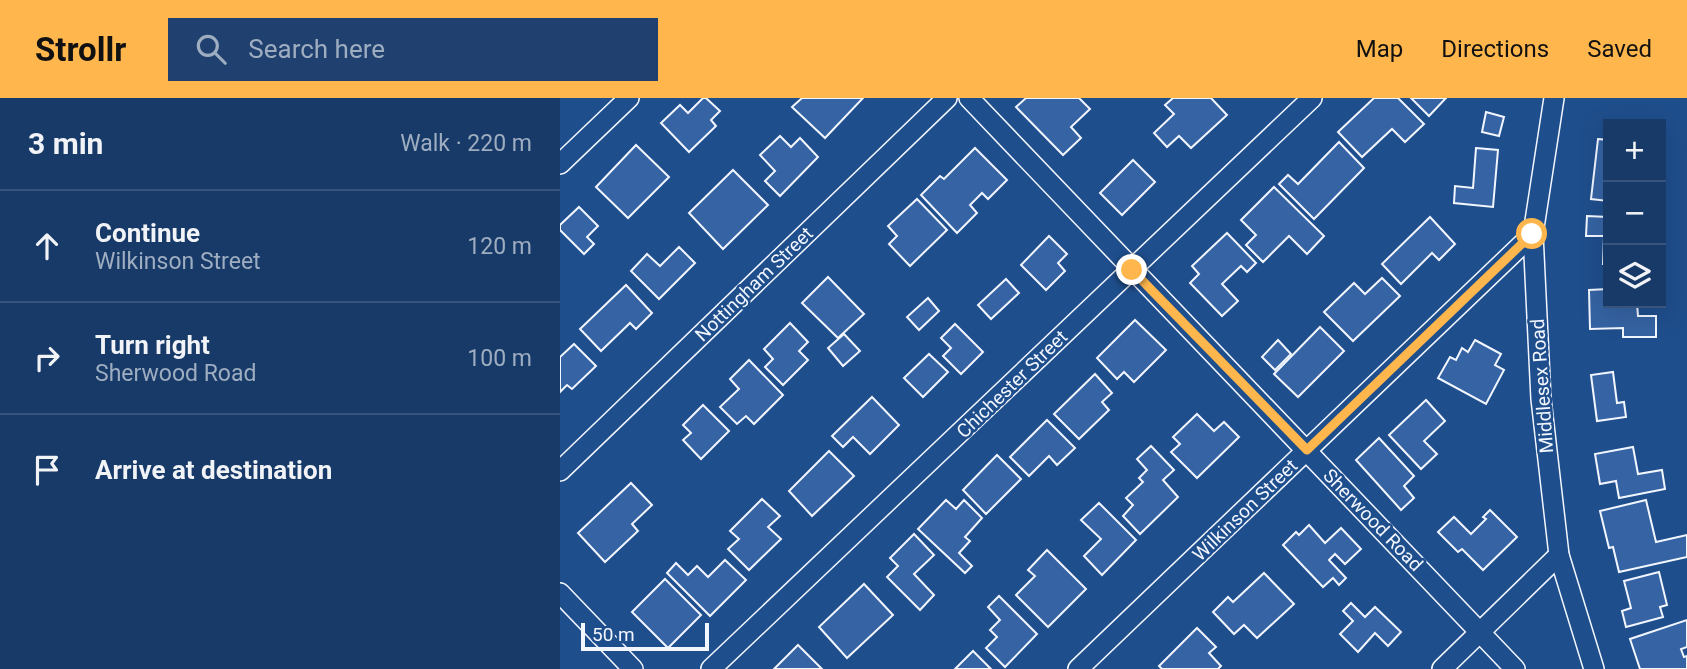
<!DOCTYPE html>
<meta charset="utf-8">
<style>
:root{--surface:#173a69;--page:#20416f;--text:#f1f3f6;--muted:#9eadc0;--line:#36547d;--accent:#ffb74d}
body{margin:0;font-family:Roboto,sans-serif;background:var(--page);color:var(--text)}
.controls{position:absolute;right:21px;top:21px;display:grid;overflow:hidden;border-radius:0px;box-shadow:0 7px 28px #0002}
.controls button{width:63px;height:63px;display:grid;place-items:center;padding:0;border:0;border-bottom:2px solid var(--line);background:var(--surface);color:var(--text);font:35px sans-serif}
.scale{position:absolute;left:21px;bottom:18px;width:128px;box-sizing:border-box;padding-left:7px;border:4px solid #f2f6ff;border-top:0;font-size:19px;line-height:24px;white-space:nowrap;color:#f2f6ff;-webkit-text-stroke:5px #1f4e8c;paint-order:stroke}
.stop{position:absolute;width:21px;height:21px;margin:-16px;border:5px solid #ffb74d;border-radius:50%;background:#fff}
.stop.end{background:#ffb74d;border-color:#fff;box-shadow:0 2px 7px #0008}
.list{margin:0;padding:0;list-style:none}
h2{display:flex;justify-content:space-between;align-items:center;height:91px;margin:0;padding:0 28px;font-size:30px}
h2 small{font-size:23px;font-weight:400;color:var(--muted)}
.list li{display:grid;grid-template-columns:46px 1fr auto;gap:21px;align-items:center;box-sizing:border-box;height:112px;padding:0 28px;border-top:2px solid var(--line)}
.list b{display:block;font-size:26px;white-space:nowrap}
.list p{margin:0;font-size:23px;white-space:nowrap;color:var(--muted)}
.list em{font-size:23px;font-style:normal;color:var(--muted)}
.icon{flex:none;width:38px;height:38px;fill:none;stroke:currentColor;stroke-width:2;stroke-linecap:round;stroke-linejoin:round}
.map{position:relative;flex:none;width:1127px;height:571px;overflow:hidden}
header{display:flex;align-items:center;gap:42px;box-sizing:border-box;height:98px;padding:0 35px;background:var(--accent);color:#111}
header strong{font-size:33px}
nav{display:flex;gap:38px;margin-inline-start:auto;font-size:24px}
.search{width:490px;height:63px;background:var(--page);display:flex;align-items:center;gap:18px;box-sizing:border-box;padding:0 24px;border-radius:0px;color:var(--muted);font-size:26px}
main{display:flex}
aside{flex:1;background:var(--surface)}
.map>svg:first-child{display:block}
.building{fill:#3563a3;stroke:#f2f6ff;stroke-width:2}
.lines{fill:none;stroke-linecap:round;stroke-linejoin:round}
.minor-casing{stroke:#f2f6ff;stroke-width:22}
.minor{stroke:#1f4e8c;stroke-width:19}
.route{stroke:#ffb74d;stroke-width:9}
.labels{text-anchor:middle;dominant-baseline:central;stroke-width:5;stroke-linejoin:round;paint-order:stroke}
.street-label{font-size:19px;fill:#f2f6ff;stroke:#1f4e8c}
</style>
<header>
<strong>Strollr</strong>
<div class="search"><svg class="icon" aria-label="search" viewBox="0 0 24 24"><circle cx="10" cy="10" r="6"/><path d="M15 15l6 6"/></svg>Search here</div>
<nav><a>Map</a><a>Directions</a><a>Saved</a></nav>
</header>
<main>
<aside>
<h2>3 min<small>Walk · 220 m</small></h2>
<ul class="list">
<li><svg class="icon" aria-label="ahead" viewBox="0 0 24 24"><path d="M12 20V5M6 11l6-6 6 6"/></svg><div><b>Continue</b><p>Wilkinson Street</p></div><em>120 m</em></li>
<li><svg class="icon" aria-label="right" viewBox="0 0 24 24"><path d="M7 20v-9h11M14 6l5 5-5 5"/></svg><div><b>Turn right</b><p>Sherwood Road</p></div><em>100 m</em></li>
<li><svg class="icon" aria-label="arrive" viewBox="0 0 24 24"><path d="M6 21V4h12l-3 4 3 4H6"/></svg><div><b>Arrive at destination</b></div></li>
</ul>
</aside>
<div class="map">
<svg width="1127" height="571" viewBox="0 0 1127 571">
<rect width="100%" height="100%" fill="#1f4e8c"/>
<g class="building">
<path d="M143 0H146L160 13 151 22 156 28 129 54 101 25 120 7 128 15Z"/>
<path d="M242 0H303L265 40 232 9Z"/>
<path d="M466 0H519L530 11 511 29 521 40 503 57 456 9Z"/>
<path d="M613 0H651L667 17 631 50 619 38 607 49 594 35 614 16 605 7Z"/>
<path d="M814 0H838L864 26 845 44 832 31 802 59 778 34Z"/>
<path d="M851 0H886L869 18Z"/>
<path d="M926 14 944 19 939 38 922 34Z"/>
<path d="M220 38 231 49 240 40 258 59 220 98 205 83 215 73 200 57Z"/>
<path d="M1038 41 1048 42V103L1031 101Z"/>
<path d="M779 44 804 70 754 121 719 86 728 77 738 86Z"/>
<path d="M76 47 109 79 68 120 36 89Z"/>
<path d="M415 50 447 82 428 101 422 95 410 107 417 115 397 135 361 97 380 78 384 81Z"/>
<path d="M916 50 938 52 933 109 894 105 895 88 913 90Z"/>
<path d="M573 62 595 84 562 117 540 95Z"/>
<path d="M173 72 208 107 163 151 129 115Z"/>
<path d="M714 89 764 138 747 156 729 138 703 164 686 147 696 137 681 122Z"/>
<path d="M357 101 387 132 350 168 329 146 337 138 328 128Z"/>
<path d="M19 109 38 128 27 139 34 146 24 156 0 132V127Z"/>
<path d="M1027 118 1048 119V166H1043L1044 138H1026Z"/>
<path d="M870 119 895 146 879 162 872 155 841 186 822 166Z"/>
<path d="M667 135 696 165 687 174 681 168 662 186 678 203 662 218 630 185 639 176 632 168Z"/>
<path d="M489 138 507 156 498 165 505 173 486 192 461 167Z"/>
<path d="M119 149 135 165 99 201 71 173 87 156 100 168Z"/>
<path d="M268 179 304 216 278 240 242 205Z"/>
<path d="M822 180 840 198 793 243 764 214 794 185 805 196Z"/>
<path d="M446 181 459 195 431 221 418 207Z"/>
<path d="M66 187 92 215 76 231 70 225 41 253 20 231Z"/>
<path d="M1048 191V205H1077L1078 218H1096V239H1063V230L1030 231 1029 192Z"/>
<path d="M368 200 379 213 359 232 347 219Z"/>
<path d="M575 222 606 252 574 284 564 274 557 281 537 260Z"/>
<path d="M230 225 248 244 239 253 248 262 223 287 205 269 213 261 204 251Z"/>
<path d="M395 226 423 254 401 276 383 258 391 250 381 240Z"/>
<path d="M760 229 784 253 738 299 714 276Z"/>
<path d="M284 236 300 253 283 268 268 250Z"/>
<path d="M718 242 731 256 715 272 702 259Z"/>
<path d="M915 242 941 256 935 267 944 272 926 306 878 280 890 259 896 262 902 250 908 254Z"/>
<path d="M14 246 36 268 12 291 7 287 0 294V259Z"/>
<path d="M369 256 388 274 363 299 344 280Z"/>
<path d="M189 262 223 297 194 326 186 318 177 326 160 309 179 291 170 281Z"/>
<path d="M1053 274 1057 305 1064 304 1066 319 1037 323 1031 277Z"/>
<path d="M535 276 552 295 542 304 549 312 519 341 494 316Z"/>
<path d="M312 299 339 327 310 356 293 339 283 349 272 338Z"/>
<path d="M866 302 885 323 864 343 877 356 861 371 829 337Z"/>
<path d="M143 307 169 333 141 361 123 342 131 335 123 327Z"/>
<path d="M637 316 654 333 664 324 679 339 637 380 611 354 620 346 613 339Z"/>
<path d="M487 322 515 350 497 367 489 358 469 378 450 359Z"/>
<path d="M819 340 854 378 844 388 854 400 841 412 796 362Z"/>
<path d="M591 348 614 372 603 382 618 399 580 436 563 418 573 407 566 400 583 384 579 380 587 372 577 361Z"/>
<path d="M1073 349 1078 376 1102 372 1105 391 1059 400 1056 383 1040 386 1035 356Z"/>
<path d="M269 353 294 378 252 418 229 393Z"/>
<path d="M437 357 461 381 426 416 403 392Z"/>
<path d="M71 385 92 407 72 426 78 433 45 464 18 435Z"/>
<path d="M202 401 220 418 208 429 221 441 189 472 168 451 179 441 170 433Z"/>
<path d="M386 402 396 411 404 402 422 420 405 439 410 443 399 455 412 468 405 475 358 431Z"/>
<path d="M1086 402 1096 444 1127 437V459L1059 474 1053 449 1049 450 1040 413Z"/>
<path d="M539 405 576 442 542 477 524 458 541 441 521 422Z"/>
<path d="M930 412 957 439 923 472 902 451 898 454 878 434 894 419 911 436 926 421 923 419Z"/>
<path d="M749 427 765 445 781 430 801 451 785 466 775 456 769 462 786 480 779 487 773 480 763 489 723 447 736 434 739 437Z"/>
<path d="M354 436 374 457 354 476 374 497 360 512 327 479 338 468 330 460Z"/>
<path d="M487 452 526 491 488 529 456 497 475 478 468 472Z"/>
<path d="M165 462 186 482 150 518 107 475 116 465 128 477 137 468 148 479Z"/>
<path d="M1099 474 1107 507 1100 509 1103 519 1066 529 1062 513 1071 510 1064 483Z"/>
<path d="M704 475 734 506 697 540 684 527 674 536 653 514 668 499 673 504Z"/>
<path d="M105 481 141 517 108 550 72 514Z"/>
<path d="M304 486 333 517 287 560 259 529Z"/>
<path d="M439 498 477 536 445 569 426 550 437 539 430 532 440 522 428 509Z"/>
<path d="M791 505 805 519 815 509 841 534 828 548 815 535 798 554 780 536 793 523 783 513Z"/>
<path d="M1127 522V549L1121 551 1124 559 1127 558V571H1080L1070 541Z"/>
<path d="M637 530 656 549 649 555 661 568 658 571H602L599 568Z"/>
<path d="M238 547 262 571H214Z"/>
<path d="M413 553 431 571H395Z"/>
</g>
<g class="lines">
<g class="minor-casing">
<g id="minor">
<path d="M409 0 955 571"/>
<path d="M994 0 973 136 981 301 999 457 1034 571"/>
<path d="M0 66 69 0"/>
<path d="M0 373 387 0"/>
<path d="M0 495 73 571"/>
<path d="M151 571 752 0"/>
<path d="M518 571 973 136"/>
<path d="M882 571 999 457"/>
</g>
</g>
<use href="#minor" class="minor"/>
</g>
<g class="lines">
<path class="route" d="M572 172 747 352 972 136"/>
</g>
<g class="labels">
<g class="street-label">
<text transform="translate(194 186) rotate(-44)">Nottingham Street</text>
<text transform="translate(452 286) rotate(-44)">Chichester Street</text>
<text transform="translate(982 288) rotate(-94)">Middlesex Road</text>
<text transform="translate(685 412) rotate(-44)">Wilkinson Street</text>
<text transform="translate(813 422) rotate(46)">Sherwood Road</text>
</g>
</g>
</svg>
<div class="controls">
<button>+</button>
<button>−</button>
<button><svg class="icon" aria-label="layers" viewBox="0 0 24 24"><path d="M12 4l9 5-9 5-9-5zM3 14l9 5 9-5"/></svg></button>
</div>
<div class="scale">50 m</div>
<div class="stop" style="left:972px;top:136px"></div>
<div class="stop end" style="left:572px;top:172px"></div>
</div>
</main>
